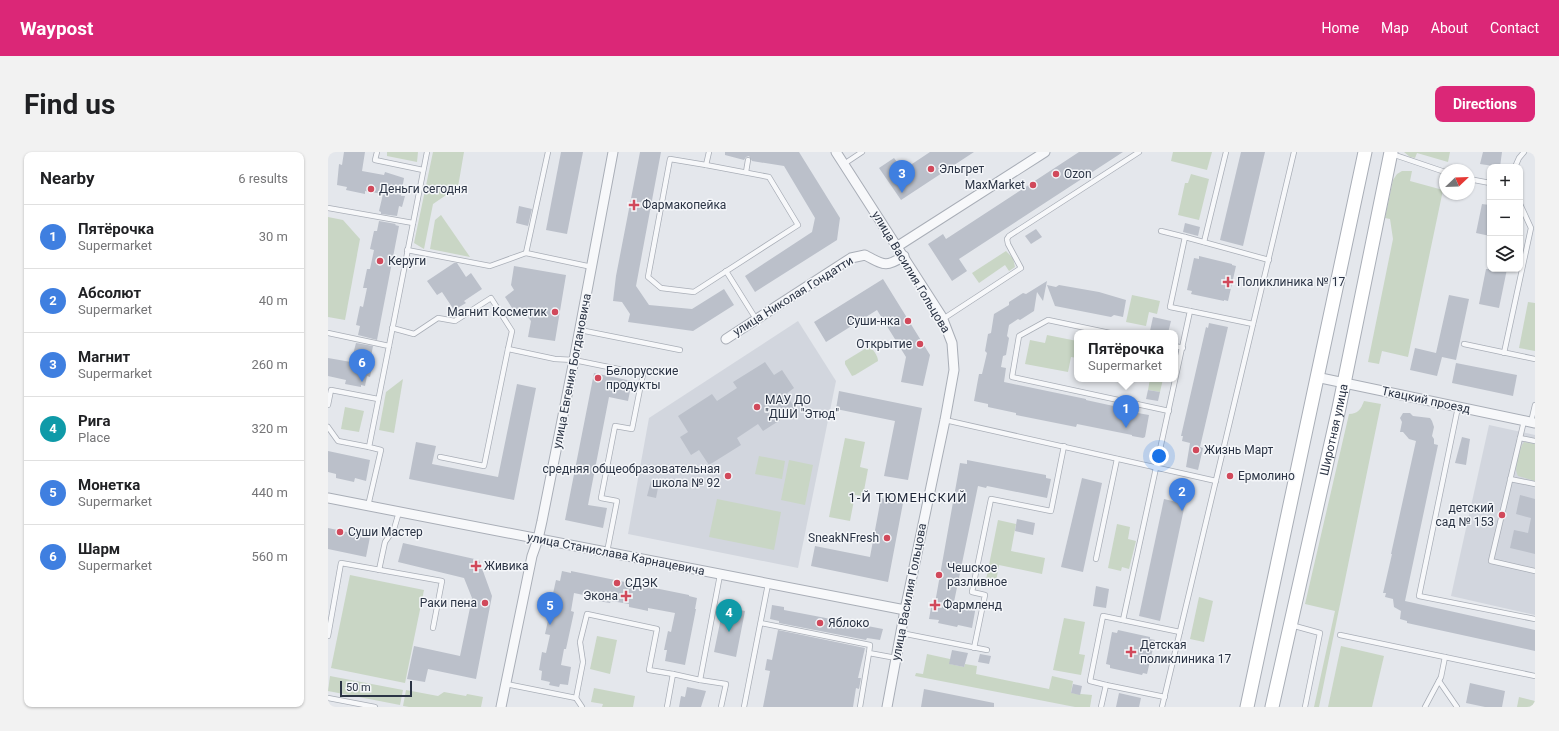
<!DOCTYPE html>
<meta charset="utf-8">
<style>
:root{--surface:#fff;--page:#f2f2f2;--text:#202124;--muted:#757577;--line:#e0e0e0;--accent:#db2777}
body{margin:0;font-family:Roboto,sans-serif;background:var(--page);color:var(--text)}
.controls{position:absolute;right:12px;top:12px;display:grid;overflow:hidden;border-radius:8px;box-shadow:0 1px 3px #0004}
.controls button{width:36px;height:36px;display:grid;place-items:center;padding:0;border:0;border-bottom:1px solid var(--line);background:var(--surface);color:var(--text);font:20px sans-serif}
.compass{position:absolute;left:1111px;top:12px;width:36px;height:36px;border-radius:50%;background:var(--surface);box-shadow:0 1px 3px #0004;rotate:67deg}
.scale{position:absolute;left:12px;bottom:10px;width:72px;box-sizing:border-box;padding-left:4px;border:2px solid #2b3445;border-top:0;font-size:11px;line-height:14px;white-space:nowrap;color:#2b3445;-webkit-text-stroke:3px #f4f6f9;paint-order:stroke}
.you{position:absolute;left:831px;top:304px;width:14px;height:14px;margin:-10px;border:3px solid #fff;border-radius:50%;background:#1a73e8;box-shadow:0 0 0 6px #1a73e833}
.badge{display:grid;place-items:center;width:26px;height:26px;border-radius:50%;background:var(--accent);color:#fff;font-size:13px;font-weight:700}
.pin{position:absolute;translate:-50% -33px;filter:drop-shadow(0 1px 2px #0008)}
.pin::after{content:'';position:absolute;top:21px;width:14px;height:12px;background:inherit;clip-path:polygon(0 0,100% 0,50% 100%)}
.popup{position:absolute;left:746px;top:178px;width:104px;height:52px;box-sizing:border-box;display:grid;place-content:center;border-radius:8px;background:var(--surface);filter:drop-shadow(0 1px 3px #0005);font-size:13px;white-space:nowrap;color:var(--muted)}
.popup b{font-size:15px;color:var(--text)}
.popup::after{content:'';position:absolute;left:50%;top:100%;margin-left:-8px;border:8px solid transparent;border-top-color:var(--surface)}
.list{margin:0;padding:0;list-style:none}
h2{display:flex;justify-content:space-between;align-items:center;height:52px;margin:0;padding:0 16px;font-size:17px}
h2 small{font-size:13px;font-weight:400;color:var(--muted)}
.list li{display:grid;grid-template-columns:26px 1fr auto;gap:12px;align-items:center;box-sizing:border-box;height:64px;padding:0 16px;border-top:1px solid var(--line)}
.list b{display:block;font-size:15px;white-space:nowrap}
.list p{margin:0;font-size:13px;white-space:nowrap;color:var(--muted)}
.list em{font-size:13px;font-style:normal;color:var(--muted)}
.icon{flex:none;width:22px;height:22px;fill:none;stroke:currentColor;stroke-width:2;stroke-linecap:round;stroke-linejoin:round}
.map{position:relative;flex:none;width:1207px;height:555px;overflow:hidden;border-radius:8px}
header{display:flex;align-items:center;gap:24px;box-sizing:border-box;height:56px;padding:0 20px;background:var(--accent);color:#fff}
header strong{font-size:19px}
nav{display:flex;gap:22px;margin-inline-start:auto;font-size:14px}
.intro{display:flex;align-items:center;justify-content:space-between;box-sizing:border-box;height:96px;padding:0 24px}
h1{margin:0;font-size:28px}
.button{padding:10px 18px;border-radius:8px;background:var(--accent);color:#fff;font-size:14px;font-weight:700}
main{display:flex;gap:24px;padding:0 24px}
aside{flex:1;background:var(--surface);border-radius:8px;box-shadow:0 1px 3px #0004}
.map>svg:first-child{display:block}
.built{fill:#d2d6de}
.green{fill:#c9d6c5}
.building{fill:#bbc0ca}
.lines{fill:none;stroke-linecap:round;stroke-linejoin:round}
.service-casing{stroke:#a9aeb7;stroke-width:6}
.minor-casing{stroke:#a9aeb7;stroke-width:11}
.secondary-casing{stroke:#a9aeb7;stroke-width:15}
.service{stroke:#f7f8fa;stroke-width:4.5}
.minor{stroke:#f7f8fa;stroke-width:9}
.secondary{stroke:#fff;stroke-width:13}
.poi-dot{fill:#d1495b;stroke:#f4f6f9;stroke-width:1.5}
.labels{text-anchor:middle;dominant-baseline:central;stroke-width:3;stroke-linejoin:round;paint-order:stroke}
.poi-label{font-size:12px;fill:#2b3445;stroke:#f4f6f9;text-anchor:start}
.street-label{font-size:12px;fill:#2b3445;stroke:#f4f6f9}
.neighbourhood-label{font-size:13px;letter-spacing:1px;fill:#1d2536;stroke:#f4f6f9}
</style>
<header>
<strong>Waypost</strong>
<nav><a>Home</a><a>Map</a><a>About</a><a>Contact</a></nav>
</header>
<div class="intro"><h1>Find us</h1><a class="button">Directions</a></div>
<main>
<aside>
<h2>Nearby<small>6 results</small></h2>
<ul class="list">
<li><span class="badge" style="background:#3f7fe0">1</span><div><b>Пятёрочка</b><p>Supermarket</p></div><em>30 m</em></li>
<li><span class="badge" style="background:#3f7fe0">2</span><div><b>Абсолют</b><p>Supermarket</p></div><em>40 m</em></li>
<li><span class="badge" style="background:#3f7fe0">3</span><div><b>Магнит</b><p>Supermarket</p></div><em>260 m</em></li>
<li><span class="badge" style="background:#0f9aa8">4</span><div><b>Рига</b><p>Place</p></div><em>320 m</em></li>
<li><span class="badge" style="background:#3f7fe0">5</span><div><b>Монетка</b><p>Supermarket</p></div><em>440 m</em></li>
<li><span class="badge" style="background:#3f7fe0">6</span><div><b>Шарм</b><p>Supermarket</p></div><em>560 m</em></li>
</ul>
</aside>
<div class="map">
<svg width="1207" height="555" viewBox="0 0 1207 555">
<rect width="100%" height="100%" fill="#e4e7ec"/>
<g class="built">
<path d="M470 169 508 229 470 416 300 382 321 266Z"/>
<path d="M1161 273 1207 283V463L1123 444Z"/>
</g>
<g class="green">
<path d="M59 0H90L89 10 59 4Z"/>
<path d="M105 0H136L130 35 105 52 96 97 86 91Z"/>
<path d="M845 0H884L879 18 843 9Z"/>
<path d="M1076 0H1122L1120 10 1089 1 1087 6 1082 5Z"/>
<path d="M1074 19H1084L1082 29 1115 38 1080 205 1054 199 1051 212 1040 210 1065 87 1062 67 1057 66 1065 28 1069 22Z"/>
<path d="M863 22 881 27 871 68 850 63 857 31H860Z"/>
<path d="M113 63 142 105 102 97 107 68Z"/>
<path d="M0 65 15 68 32 87 17 168 0 165Z"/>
<path d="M678 99 685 106 687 115 681 119 677 113 651 131 644 121Z"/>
<path d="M804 143 832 149 829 162 821 160 818 174 798 170Z"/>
<path d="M1200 150 1207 151V199L1191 196Z"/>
<path d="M719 183 749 189V206L743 205 740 220 697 212 702 188 717 191Z"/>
<path d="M540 195C545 196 550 204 550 209L527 223 524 224 517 212V209Z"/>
<path d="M75 227 66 281 51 278 58 240Z"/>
<path d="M822 227H835L832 240 820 238Z"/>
<path d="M1036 249 1053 252 991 555H986L1007 459 977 452 1021 262C1030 262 1033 257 1036 249Z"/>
<path d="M17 255 36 259 31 280 13 277Z"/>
<path d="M517 286 537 290 532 315 540 317 535 344 527 343 522 369 501 365Z"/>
<path d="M1196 290 1207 292V329L1190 324C1185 315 1191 302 1194 293Z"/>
<path d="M431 304 457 309 454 327 427 322Z"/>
<path d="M461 308 485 313 477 353 453 348Z"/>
<path d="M389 347 453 360 446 398 381 385Z"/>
<path d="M670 368 688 372 683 399 717 406 714 422 671 413 667 435 657 433Z"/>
<path d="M789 372 802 375 800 387 808 389 801 417 794 415 793 419 780 416Z"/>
<path d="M22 423 96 438 77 531 3 516Z"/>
<path d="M871 445 885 449 876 490 862 487Z"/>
<path d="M736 466 757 470 751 502 757 503 753 523 725 518Z"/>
<path d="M269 484 289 488 282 522 262 517Z"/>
<path d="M1013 494 1056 504 1044 555H1000Z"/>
<path d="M599 502 622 507V512L636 515 637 512 649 514 648 522 721 537 724 524 745 529 743 541 764 543 762 555H747L587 524 588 521 595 522Z"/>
<path d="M2 524 75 538 72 553 0 539Z"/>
<path d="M266 536 307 544 305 555H274L275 552 263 550Z"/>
<path d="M78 538 110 544 116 540 138 544 139 542 155 545 153 555H81L75 554Z"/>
<path d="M1191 545 1207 549V555H1189Z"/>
</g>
<g class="building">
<path d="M16 0H37L34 19 56 23 57 20 76 26 73 44H77L74 55 71 54 69 64 53 62V60L51 59 55 42 37 39V42L18 38 19 35 9 33 11 12 14 13Z"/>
<path d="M233 0H255L239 82 218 78Z"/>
<path d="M312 0H333L308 134 321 153 364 157 396 137 406 153 365 179 300 170 302 162 294 150 285 149 288 124Z"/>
<path d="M397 0H471L512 66 509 88 427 140 417 124 484 80 487 66 456 14 424 9 421 4 418 5 416 8 397 3Z"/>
<path d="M602 0H646L573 48 551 16 566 6 575 18Z"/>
<path d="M751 0H795L631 107 639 119 624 129 600 92 615 82 618 87Z"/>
<path d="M913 0H937L915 94 892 88Z"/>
<path d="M1155 0H1174L1172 15 1152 12Z"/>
<path d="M1154 52 1162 53V84L1148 81Z"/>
<path d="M191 54 204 57 200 74 188 71Z"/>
<path d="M51 69 68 72 67 73 71 74 49 188 30 183 32 174 28 173 32 154 35 155 39 136H35L39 117H42L46 98 42 97 46 79H49Z"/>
<path d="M857 71 872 75 870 84 855 80Z"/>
<path d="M708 77 714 85 703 92 697 84Z"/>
<path d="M871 104 904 112V113L908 114 900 149 896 148V149L863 142 864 139 859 138 866 106 871 107Z"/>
<path d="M126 111H129L138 125 143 121 154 137 136 149 138 151 126 158 114 140 109 143 99 129Z"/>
<path d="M186 114 238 123 227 189 200 185 203 169 192 155 186 159 177 145 186 138 183 133Z"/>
<path d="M1158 117H1179L1171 156 1151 152Z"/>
<path d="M555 127 602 203 595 234 573 230 578 205 549 158 498 190 486 170Z"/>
<path d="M719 129 715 149 709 140 706 159 692 168 690 167 681 173 679 184 681 186 678 203 675 204 673 215 678 216 676 230 758 247V248L804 258V260L821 263 817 285 815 286 804 284V283L749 272 748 275 688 263V261L660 255V252L646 249 651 222H654L659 201 657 199 660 182 663 181 666 162 681 153V150L695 141 698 142Z"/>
<path d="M719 133 728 135 731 133 771 140 798 148 795 165 786 163 783 165 727 154Z"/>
<path d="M1121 143 1141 147 1128 208 1114 205 1109 224 1082 218 1087 196 1108 201Z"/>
<path d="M825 165 843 169 840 181 822 179Z"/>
<path d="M881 171 900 175 872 295 875 296 870 318 858 315 862 291 854 289 855 284H853L878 175 880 176Z"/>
<path d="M28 191 45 194 43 205 46 206 42 225 39 224 37 234 33 233V235L17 232 18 228 0 224V206L23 210Z"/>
<path d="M437 210 446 223 454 218 466 236 458 242 468 258 435 279 430 272 409 286 413 293 381 313 371 298 363 303 352 285 360 280 350 264 384 242 389 249 409 236 405 230Z"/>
<path d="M1128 211 1189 223 1185 244 1124 231Z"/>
<path d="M266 221 304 229 300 249 281 245 260 353 279 356 275 376 237 368Z"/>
<path d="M189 232 208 236 186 348 81 327 88 290 108 294 104 312 170 325Z"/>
<path d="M820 238 832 240 830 249 818 247Z"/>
<path d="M511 239 594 256 580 328 556 324 567 269 508 257Z"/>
<path d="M1075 261H1082L1085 264 1102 266 1104 269 1106 275 1104 284 1106 287V292L1110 293 1077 449 1207 478V499L1079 471V469L1072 467 1073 459 1066 455 1065 447 1057 445 1058 441H1055L1064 402H1063L1088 289 1081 287 1075 280H1072L1074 270 1072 266Z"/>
<path d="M1134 285 1142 287 1138 313 1127 311Z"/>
<path d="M0 299 42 308 38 329 27 326 26 330 8 326V322L0 320Z"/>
<path d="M639 308 718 323V326L723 327 719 346 659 334 658 336 650 334 626 450 648 454 644 476 630 473 629 475 610 471 611 468 601 467 604 450 607 451 632 311 639 312Z"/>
<path d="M754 326 774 331 755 420 733 415Z"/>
<path d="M323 329 331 331 328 346 319 344Z"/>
<path d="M1192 343 1207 347V402L1182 396 1186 378 1200 381 1203 366 1188 362Z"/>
<path d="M553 346 575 351 560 430 483 414 487 394 542 405Z"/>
<path d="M836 347 857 352 832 469 811 464Z"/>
<path d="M689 367 707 371 705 383 687 379Z"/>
<path d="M0 376 42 385 38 405 0 397Z"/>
<path d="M75 391 151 408 164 444 148 527 100 517 97 530 79 527 86 494 132 504 144 446 136 426 70 410Z"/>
<path d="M234 419 243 421V419L361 443V444L369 446 367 457H368L357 513 337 509 339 498H336L340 479 343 480 347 461 320 456V459L311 457 301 455V452L283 449 282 451 264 448 265 445 246 441 243 459 246 460 238 497H236L233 513 243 515 240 533 232 532 231 535 221 533 222 530 213 528 214 519 211 518 214 500 218 501 222 483 217 482 221 464 225 465 229 447 224 446 228 428 232 429Z"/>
<path d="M768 434 781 437 778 456 765 454Z"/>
<path d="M396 451 410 454 412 458 417 459 408 505 386 500Z"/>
<path d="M444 453 456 455V458L555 477 552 488 539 486 538 488 451 471V469L442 467Z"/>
<path d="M450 478 537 496 530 526H533L531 537 528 536 525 555H435L442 519 437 518 439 507 444 508Z"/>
<path d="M790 478 822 485V487L827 488 819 522 815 521 814 523 782 516V513L778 512 784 480 789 481Z"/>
<path d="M624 498 640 501 636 515 621 512Z"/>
<path d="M652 502 663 504 661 512 650 510Z"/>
<path d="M1142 531 1177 539 1174 555H1157L1138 551Z"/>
<path d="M745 532 754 534 752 543 743 541Z"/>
<path d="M359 535 378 539 373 555H351L353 544 357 545Z"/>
<path d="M596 537 666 551V555H593Z"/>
<path d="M791 541 813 546 811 555H788Z"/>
</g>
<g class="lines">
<g class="service-casing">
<g id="service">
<path d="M49 0 47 8 95 18"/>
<path d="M220 0 198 101 264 115"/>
<path d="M1064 2 1117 20"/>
<path d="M342 7 378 13 441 25 470 73 366 140 333 136 320 125Z"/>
<path d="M516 12 534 0"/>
<path d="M378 13 381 0"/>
<path d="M1187 15 1191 6 1196 0"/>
<path d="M418 20 420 8"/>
<path d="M1141 27 1162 31"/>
<path d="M0 56 85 71"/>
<path d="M833 79 857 85"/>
<path d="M876 90 898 0"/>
<path d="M79 98 162 114 198 101"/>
<path d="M398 119 428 167"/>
<path d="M862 159 925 172"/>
<path d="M615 167 693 116 680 92 679 87 681 84 811 0"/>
<path d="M64 176 86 182 110 166 127 169 163 146 184 179 180 197 227 207 246 208 315 222 304 277 287 274 273 346 289 349 279 400"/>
<path d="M252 178 352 198"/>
<path d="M0 181 61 194 41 295 53 298 40 354"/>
<path d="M782 181 720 168 691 184 684 225 841 259"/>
<path d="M1136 192 1207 207"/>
<path d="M61 194 99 0"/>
<path d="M847 194 855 196"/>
<path d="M1176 201 1203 76 1192 52"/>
<path d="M0 253 3 238 50 247"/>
<path d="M1130 255 1091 444 1207 467"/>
<path d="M617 268 888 329"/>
<path d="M1196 269 1163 409 1207 419"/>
<path d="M1203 270 1207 253"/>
<path d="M0 275 10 289 41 295"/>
<path d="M1192 286 1207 289"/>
<path d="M112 305 156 314 180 197"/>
<path d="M1182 327 1207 332"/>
<path d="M768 407 789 307"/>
<path d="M51 418 57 390 66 377 71 360"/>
<path d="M392 423 372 528 398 532 393 555"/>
<path d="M795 468 862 159 842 155 857 85 941 108"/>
<path d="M433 471 542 493 541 501 568 506"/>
<path d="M963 473 992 481 977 555"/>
<path d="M573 481 659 498"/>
<path d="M1012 483 1207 524"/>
<path d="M0 484 13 411 114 429 105 476"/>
<path d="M646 496 657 443 644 440 663 347 723 359 736 294"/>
<path d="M1111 529 1129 555"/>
<path d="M178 532 248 546 254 555"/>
<path d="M778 533 762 529 775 464 852 480"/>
<path d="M0 546 47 555"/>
<path d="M248 546 255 510 252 490 259 462 329 477 321 518 345 522"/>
<path d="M339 555 345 522 372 528"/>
<path d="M416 555 440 432"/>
<path d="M532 555 541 501"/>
<path d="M773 555 778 533 837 545"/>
<path d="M834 555 966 0"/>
<path d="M1097 555 1113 525 1117 505"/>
</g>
</g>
<g class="minor-casing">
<g id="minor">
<path d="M508 0 614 165 624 191 626 218 617 268 577 458 559 555"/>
<path d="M570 94 717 0"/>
<path d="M398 187 523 106 537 103C556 113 557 116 576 104"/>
<path d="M988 225 1207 271"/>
<path d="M0 346 577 458"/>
<path d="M173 555 204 404 210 387 214 369 246 208 285 0"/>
</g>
</g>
<g class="secondary-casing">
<g id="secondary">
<path d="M919 555 1037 0"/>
<path id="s1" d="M944 555 1011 256 1063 0"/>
</g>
</g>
<use href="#service" class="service"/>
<use href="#minor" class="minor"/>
<use href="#secondary" class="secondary"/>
</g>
<g class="poi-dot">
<circle cx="603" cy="17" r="4"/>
<circle cx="728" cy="22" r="4"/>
<circle cx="705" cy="33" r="4"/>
<circle cx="43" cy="37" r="4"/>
<path d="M304 47h4v4h4v4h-4v4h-4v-4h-4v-4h4z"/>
<circle cx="52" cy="109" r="4"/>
<path d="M898 124h4v4h4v4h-4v4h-4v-4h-4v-4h4z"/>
<circle cx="227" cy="160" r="4"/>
<circle cx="580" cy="169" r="4"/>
<circle cx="592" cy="192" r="4"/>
<circle cx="270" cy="226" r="4"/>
<circle cx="429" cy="255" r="4"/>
<circle cx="868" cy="298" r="4"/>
<circle cx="400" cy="324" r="4"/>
<circle cx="902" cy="324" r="4"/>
<circle cx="1174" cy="363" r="4"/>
<circle cx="12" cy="380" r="4"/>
<circle cx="559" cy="386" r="4"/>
<path d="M146 408h4v4h4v4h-4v4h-4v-4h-4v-4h4z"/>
<circle cx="611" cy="423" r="4"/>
<circle cx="289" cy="431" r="4"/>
<path d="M296 438h4v4h4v4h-4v4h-4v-4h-4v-4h4z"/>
<circle cx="157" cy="451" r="4"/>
<path d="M605 447h4v4h4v4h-4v4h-4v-4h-4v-4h4z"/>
<circle cx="492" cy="471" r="4"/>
<path d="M801 494h4v4h4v4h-4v4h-4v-4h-4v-4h4z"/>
</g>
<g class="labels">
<g class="poi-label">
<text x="611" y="17">Эльгрет</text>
<text x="736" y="22">Ozon</text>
<text x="697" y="33" text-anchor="end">MaxMarket</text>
<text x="51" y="37">Деньги сегодня</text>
<text x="314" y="53">Фармакопейка</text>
<text x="60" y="109">Керуги</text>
<text x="909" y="130">Поликлиника № 17</text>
<text x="219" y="160" text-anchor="end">Магнит Косметик</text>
<text x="572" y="169" text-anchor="end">Суши-нка</text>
<text x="584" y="192" text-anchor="end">Открытие</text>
<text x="278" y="219">Белорусские<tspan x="278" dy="14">продукты</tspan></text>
<text x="437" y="248">МАУ ДО<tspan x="437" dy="14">"ДШИ "Этюд"</tspan></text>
<text x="876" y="298">Жизнь Март</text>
<text x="392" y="317" text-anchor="end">средняя общеобразовательная<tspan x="392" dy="14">школа № 92</tspan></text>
<text x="910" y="324">Ермолино</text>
<text x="1166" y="356" text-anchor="end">детский<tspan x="1166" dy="14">сад № 153</tspan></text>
<text x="20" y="380">Суши Мастер</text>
<text x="551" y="386" text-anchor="end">SneakNFresh</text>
<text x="156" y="414">Живика</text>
<text x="619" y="416">Чешское<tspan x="619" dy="14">разливное</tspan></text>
<text x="297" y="431">СДЭК</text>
<text x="290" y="444" text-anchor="end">Экона</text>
<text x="149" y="451" text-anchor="end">Раки пена</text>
<text x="615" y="453">Фармленд</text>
<text x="500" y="471">Яблоко</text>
<text x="812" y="493">Детская<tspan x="812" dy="14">поликлиника 17</tspan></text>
</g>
<g class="street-label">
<text transform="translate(583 120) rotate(59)">улица Василия Гольцова</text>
<text transform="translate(465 144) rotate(-32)">улица Николая Гондатти</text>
<text transform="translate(244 219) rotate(-79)">улица Евгения Богдановича</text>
<text transform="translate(1098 248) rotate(12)">Ткацкий проезд</text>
<text stroke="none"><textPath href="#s1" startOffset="284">Широтная улица</textPath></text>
<text transform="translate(288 402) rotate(11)">улица Станислава Карнацевича</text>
<text transform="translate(581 440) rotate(-79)">улица Василия Гольцова</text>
</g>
<g class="neighbourhood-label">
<text x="580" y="345">1-Й ТЮМЕНСКИЙ</text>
</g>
</g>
</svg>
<div class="controls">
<button>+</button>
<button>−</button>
<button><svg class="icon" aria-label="layers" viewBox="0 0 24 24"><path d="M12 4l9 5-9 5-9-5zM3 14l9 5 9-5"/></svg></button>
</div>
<svg class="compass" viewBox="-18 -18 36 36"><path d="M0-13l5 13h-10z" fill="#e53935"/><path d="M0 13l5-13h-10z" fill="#757577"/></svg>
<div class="scale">50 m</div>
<div class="you"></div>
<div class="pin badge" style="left:798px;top:276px;background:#3f7fe0">1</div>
<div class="popup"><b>Пятёрочка</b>Supermarket</div>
<div class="pin badge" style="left:854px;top:359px;background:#3f7fe0">2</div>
<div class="pin badge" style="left:574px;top:41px;background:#3f7fe0">3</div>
<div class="pin badge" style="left:401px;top:480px;background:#0f9aa8">4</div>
<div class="pin badge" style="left:222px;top:473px;background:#3f7fe0">5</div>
<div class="pin badge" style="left:34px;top:230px;background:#3f7fe0">6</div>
</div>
</main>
